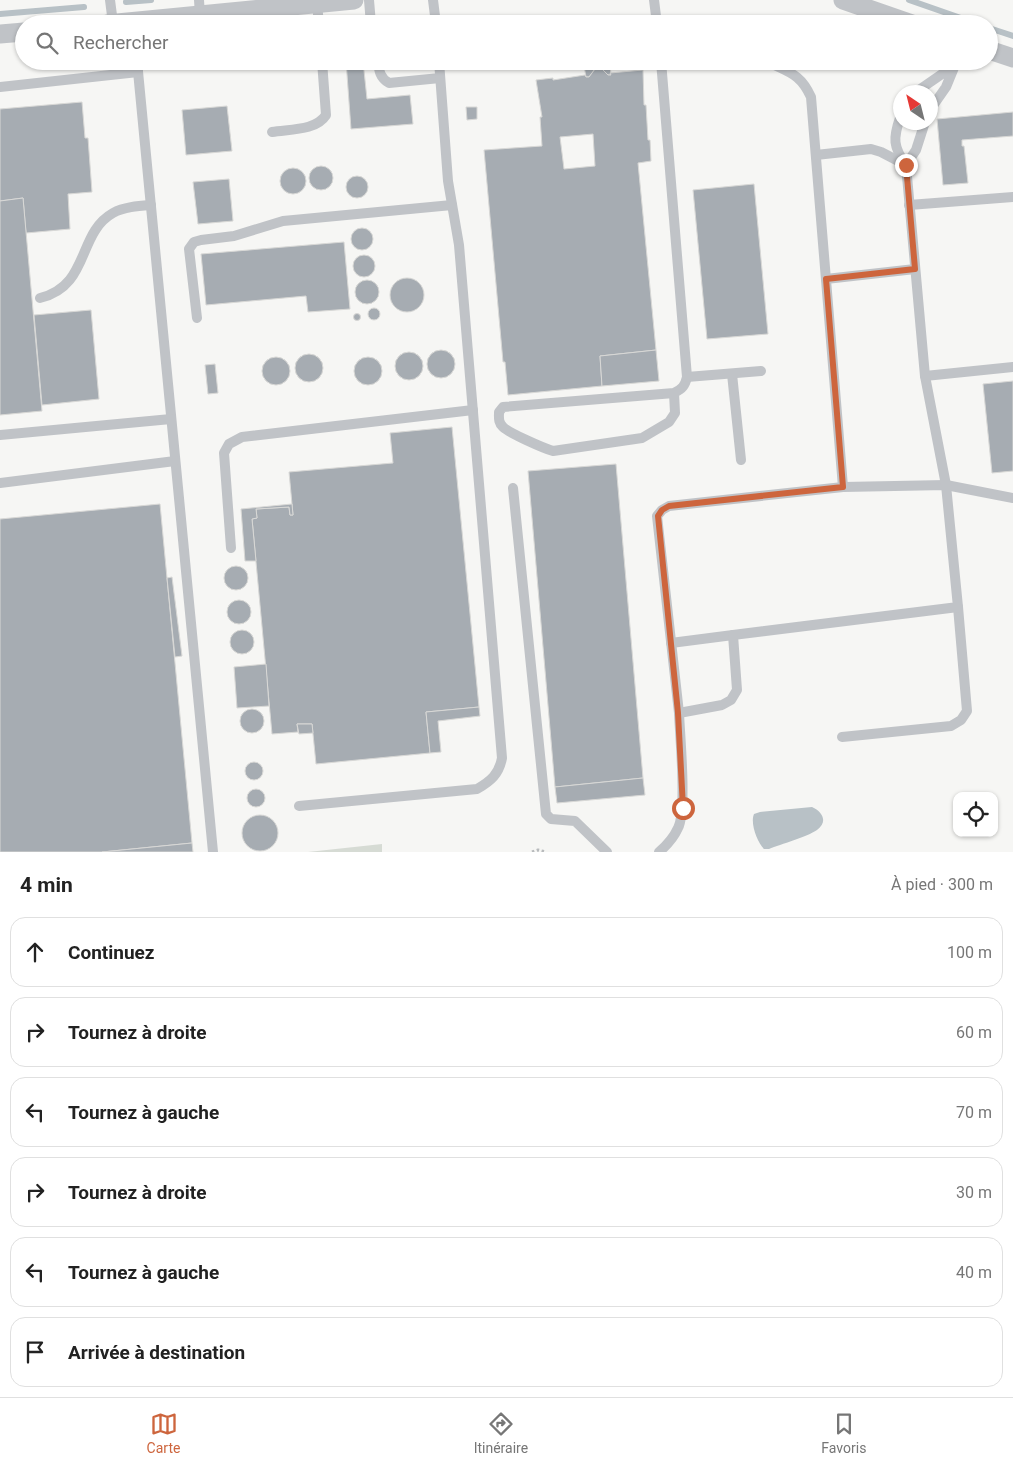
<!DOCTYPE html>
<html lang="fr">
<meta charset="utf-8">
<style>
:root{--surface:#fff;--page:#f2f2f2;--text:#222;--muted:#767676;--line:#e0e0e0;--accent:#cd653d}
body{margin:0;font-family:Roboto,sans-serif;background:var(--page);color:var(--text)}
.controls{position:absolute;right:15px;bottom:15px;display:grid;overflow:hidden;border-radius:10px;box-shadow:0 1px 4px #0004}
.controls button{width:45px;height:45px;display:grid;place-items:center;padding:0;border:0;border-bottom:1px solid var(--line);background:var(--surface);color:var(--text);font:25px sans-serif}
.compass{position:absolute;left:893px;top:85px;width:45px;height:45px;border-radius:50%;background:var(--surface);box-shadow:0 1px 4px #0004;rotate:325deg}
.stop{position:absolute;width:15px;height:15px;margin:-11px;border:4px solid #cd653d;border-radius:50%;background:#fff}
.stop.end{background:#cd653d;border-color:#fff;box-shadow:0 1px 5px #0008}
.list{margin:0;padding:0;list-style:none}
h2{display:flex;justify-content:space-between;align-items:center;height:65px;margin:0;padding:0 20px;font-size:21px}
h2 small{font-size:16px;font-weight:400;color:var(--muted)}
.list li{display:grid;grid-template-columns:32px 1fr auto;gap:15px;align-items:center;box-sizing:border-box;height:70px;margin:0 10px 10px;padding:0 10px;border:1px solid var(--line);border-radius:15px}
.list b{display:block;font-size:19px;white-space:nowrap}
.list em{font-size:16px;font-style:normal;color:var(--muted)}
.icon{flex:none;width:28px;height:28px;fill:none;stroke:currentColor;stroke-width:2;stroke-linecap:round;stroke-linejoin:round}
.map{position:relative;flex:none;width:1013px;height:852px;overflow:hidden}
.search{position:absolute;background:var(--surface);box-shadow:0 1px 4px #0004;left:15px;right:15px;top:15px;height:55px;display:flex;align-items:center;gap:12px;box-sizing:border-box;padding:0 18px;border-radius:28px;color:var(--muted);font-size:19px}
.sheet{height:545px;background:var(--surface)}
nav{display:flex;justify-content:space-around;align-items:center;box-sizing:border-box;height:70px;border-top:1px solid var(--line);background:var(--surface);font-size:14px;color:var(--muted)}
nav a{display:grid;justify-items:center;gap:2px}
nav .on{color:var(--accent)}
.map>svg:first-child{display:block}
.green{fill:#d6dbd4}
.water{fill:#b8c1c6}
.lines{fill:none;stroke-linecap:round;stroke-linejoin:round}
.stream{stroke:#b8c1c6;stroke-width:6}
.building{fill:#a6acb2;stroke:#d8d8d6;fill-rule:evenodd}
.path{stroke:#b8bbbd;stroke-width:3;stroke-dasharray:2.5 2.5;stroke-linecap:butt}
.lane{stroke:#c0c3c7;stroke-width:10}
.street{stroke:#c0c3c7;stroke-width:19}
.route{stroke:#cd653d;stroke-width:6}
</style>
<div class="map">
<svg width="1013" height="852" viewBox="0 0 1013 852">
<rect width="100%" height="100%" fill="#f6f6f4"/>
<path class="green" d="M382 844V852H308Z"/>
<path class="water" d="M812 807C823 812 828 822 817 830 807 837 781 844 769 849H764C757 842 750 823 754 814L760 812Z"/>
<g class="lines">
<g class="stream">
<path d="M909 0 978 24"/>
<path d="M126 2 151 0"/>
<path d="M0 14 84 7"/>
<path d="M989 28 1013 36"/>
</g>
</g>
<g class="building">
<path d="M738 16 739 21 755 20 756 24H710L709 19Z"/>
<path d="M709 19 710 24H697V20Z"/>
<path d="M697 20V24H683L682 22Z"/>
<path d="M346 61H363L367 99 410 95 413 124 351 129Z"/>
<path d="M610 63 611 75H608L598 65 589 77H586L584 66Z"/>
<path d="M598 65 608 75H611L610 73 643 70 644 105H646L648 140H650L651 161 638 163 656 350 600 356 602 386 508 395 505 362H503L484 150 542 146 540 117H542L536 80 553 78V80L585 75 586 77H589ZM593 134 595 166 564 169 560 137Z"/>
<path d="M82 102 85 138H88L92 192 68 194 70 229 26 233 23 198 0 201V109Z"/>
<path d="M227 106 232 151 186 155 182 110Z"/>
<path d="M466 107H477V119L467 120Z"/>
<path d="M1013 112V136L962 140V146H964L968 183 943 185 937 119Z"/>
<circle cx="321" cy="178" r="12"/>
<circle cx="293" cy="181" r="13"/>
<circle cx="357" cy="187" r="11"/>
<path d="M229 179 233 221 198 224 193 182Z"/>
<path d="M754 184 768 334 707 339 693 190Z"/>
<path d="M23 198 42 411 0 415V201Z"/>
<circle cx="362" cy="239" r="11"/>
<path d="M344 242 350 309 308 312 306 296 206 305 201 254Z"/>
<circle cx="364" cy="266" r="11"/>
<circle cx="407" cy="295" r="17"/>
<circle cx="367" cy="292" r="12"/>
<circle cx="374" cy="314" r="6"/>
<path d="M91 310 99 399 42 405 34 315Z"/>
<circle cx="357" cy="317" r="3.5"/>
<circle cx="441" cy="364" r="14"/>
<path d="M656 350 659 381 602 386 600 356Z"/>
<circle cx="409" cy="366" r="14"/>
<circle cx="309" cy="368" r="14"/>
<circle cx="368" cy="371" r="14"/>
<circle cx="276" cy="371" r="14"/>
<path d="M215 364 218 393 208 394 205 365Z"/>
<path d="M1013 381V471L992 473 983 384Z"/>
<path d="M452 427 479 707 426 712 430 753 316 764 312 724H297L298 732 272 734 252 519 257 518 256 509 289 507 290 515H293L289 472 393 463 390 433Z"/>
<path d="M616 464 643 778 555 787 528 471Z"/>
<path d="M160 504 192 843 102 852H0V519Z"/>
<path d="M292 504 293 515H290L289 507 256 509 257 518 252 519 256 561H245L241 509Z"/>
<circle cx="236" cy="578" r="12"/>
<path d="M172 577 182 656 175 657 167 578Z"/>
<circle cx="239" cy="612" r="12"/>
<circle cx="242" cy="642" r="12"/>
<path d="M266 664 269 706 237 708 234 667Z"/>
<path d="M479 707 480 716 438 721 441 752 430 753 426 712Z"/>
<circle cx="252" cy="721" r="12"/>
<path d="M297 724H312L313 733 299 734Z"/>
<circle cx="254" cy="771" r="9"/>
<path d="M643 778 645 795 557 803 555 787Z"/>
<circle cx="256" cy="798" r="9"/>
<circle cx="260" cy="833" r="18"/>
<path d="M192 843 193 852H102Z"/>
</g>
<g class="lines">
<path class="path" d="M532 852 538 850 546 852"/>
<g class="lane">
<path d="M110 0 113 23"/>
<path d="M199 0 200 15"/>
<path d="M369 0 371 24"/>
<path d="M433 0 436 24"/>
<path d="M654 0 657 24"/>
<path d="M317 4 319 24"/>
<path d="M137 61 213 852"/>
<path d="M378 61C379 71 380 78 389 83L440 78"/>
<path d="M661 61 687 377C685 386 682 389 674 393L503 407 499 412C499 418 498 422 503 427 509 433 543 448 553 451L642 438 669 422 675 413 674 393"/>
<path d="M770 63C791 73 801 75 811 97L843 487"/>
<path d="M0 87 138 72"/>
<path d="M916 92 955 65 946 87 930 110"/>
<path d="M900 118C893 138 893 147 906 165L916 150 925 122"/>
<path d="M272 132C289 129 316 131 326 115L322 61"/>
<path d="M909 205 1013 197"/>
<path d="M826 279 915 269"/>
<path d="M40 298C90 286 77 233 113 213 124 207 138 206 151 205"/>
<path d="M197 318 189 249 194 242 201 240 234 236 283 221 452 205"/>
<path d="M732 374 741 460"/>
<path d="M925 376 1013 367"/>
<path d="M687 377 761 371"/>
<path d="M0 435 171 419"/>
<path d="M0 483 175 461"/>
<path d="M513 488 546 814 551 819 575 821 607 852"/>
<path d="M231 548 224 453 229 444 242 437 473 410"/>
<path d="M671 643 733 635"/>
<path d="M679 713 657 516 662 510 669 506 843 487 946 485 1013 498"/>
<path d="M842 737 951 726 961 720 967 711 958 607"/>
<path d="M299 806 477 789C491 781 499 774 502 758L459 245 448 181 439 61"/>
<path d="M659 852C666 846 674 837 678 828 687 811 680 737 679 713L722 705 731 700 737 690 733 635 958 607 946 485 925 376 906 165 881 152 871 149 816 155"/>
</g>
<g class="street">
<path d="M843 0 912 24"/>
<path d="M107 24 354 0"/>
<path d="M0 34 24 32"/>
<path d="M989 50 1013 58"/>
</g>
</g>
<g class="lines">
<path class="route" d="M683 808 678 713 658 516 662 510 669 506 843 487 826 279 915 269 906 165"/>
</g>
</svg>
<div class="controls">
<button><svg class="icon" aria-label="locate" viewBox="0 0 24 24"><circle cx="12" cy="12" r="6"/><path d="M12 2v4M12 18v4M2 12h4M18 12h4"/></svg></button>
</div>
<svg class="compass" viewBox="-18 -18 36 36"><path d="M0-13l5 13h-10z" fill="#e53935"/><path d="M0 13l5-13h-10z" fill="#767676"/></svg>
<div class="stop" style="left:683px;top:808px"></div>
<div class="stop end" style="left:906px;top:165px"></div>
<div class="search"><svg class="icon" aria-label="search" viewBox="0 0 24 24"><circle cx="10" cy="10" r="6"/><path d="M15 15l6 6"/></svg>Rechercher</div>
</div>
<section class="sheet">
<h2>4 min<small>À pied · 300 m</small></h2>
<ul class="list">
<li><svg class="icon" aria-label="ahead" viewBox="0 0 24 24"><path d="M12 20V5M6 11l6-6 6 6"/></svg><div><b>Continuez</b></div><em>100 m</em></li>
<li><svg class="icon" aria-label="right" viewBox="0 0 24 24"><path d="M7 20v-9h11M14 6l5 5-5 5"/></svg><div><b>Tournez à droite</b></div><em>60 m</em></li>
<li><svg class="icon" aria-label="left" viewBox="0 0 24 24"><path d="M17 20v-9H6M10 6l-5 5 5 5"/></svg><div><b>Tournez à gauche</b></div><em>70 m</em></li>
<li><svg class="icon" aria-label="right" viewBox="0 0 24 24"><path d="M7 20v-9h11M14 6l5 5-5 5"/></svg><div><b>Tournez à droite</b></div><em>30 m</em></li>
<li><svg class="icon" aria-label="left" viewBox="0 0 24 24"><path d="M17 20v-9H6M10 6l-5 5 5 5"/></svg><div><b>Tournez à gauche</b></div><em>40 m</em></li>
<li><svg class="icon" aria-label="arrive" viewBox="0 0 24 24"><path d="M6 21V4h12l-3 4 3 4H6"/></svg><div><b>Arrivée à destination</b></div></li>
</ul>
</section>
<nav>
<a class="on"><svg class="icon" aria-label="map" viewBox="0 0 24 24"><path d="M3 6l6-2 6 2 6-2v14l-6 2-6-2-6 2zM9 4v14M15 6v14"/></svg>Carte</a>
<a><svg class="icon" aria-label="directions" viewBox="0 0 24 24"><path d="M12 3l9 9-9 9-9-9zM9 14v-3h6M13 9l2 2-2 2"/></svg>Itinéraire</a>
<a><svg class="icon" aria-label="saved" viewBox="0 0 24 24"><path d="M7 4h10v16l-5-4-5 4z"/></svg>Favoris</a>
</nav>
